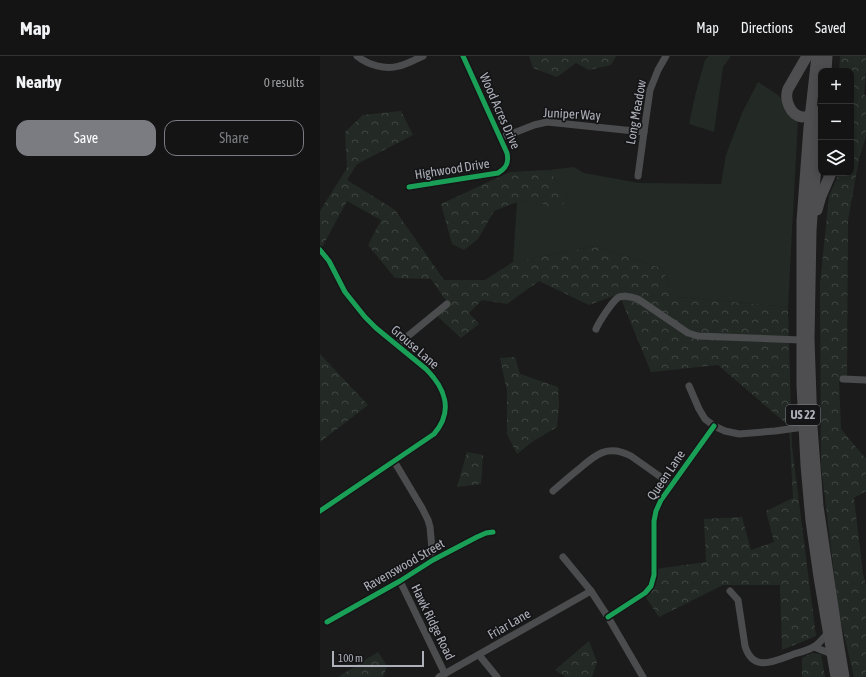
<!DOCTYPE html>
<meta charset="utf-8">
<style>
:root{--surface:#141414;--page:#1d1d1d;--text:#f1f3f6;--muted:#9d9ea0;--line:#333334;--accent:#7b7c82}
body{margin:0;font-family:"Asap Condensed",sans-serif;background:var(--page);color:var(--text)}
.controls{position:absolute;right:12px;top:12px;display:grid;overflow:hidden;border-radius:8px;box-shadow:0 2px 10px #0003}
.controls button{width:36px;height:36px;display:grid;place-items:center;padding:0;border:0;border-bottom:1px solid var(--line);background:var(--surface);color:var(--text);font:20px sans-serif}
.scale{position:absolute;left:12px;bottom:10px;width:92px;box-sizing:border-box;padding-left:4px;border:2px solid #aeb0ba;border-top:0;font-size:11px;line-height:14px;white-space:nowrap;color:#aeb0ba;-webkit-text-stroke:3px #151517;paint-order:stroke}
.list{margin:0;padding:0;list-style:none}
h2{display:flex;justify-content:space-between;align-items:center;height:52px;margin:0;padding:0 16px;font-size:17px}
h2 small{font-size:13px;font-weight:400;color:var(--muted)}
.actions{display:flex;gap:8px;padding:12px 16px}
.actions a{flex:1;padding:9px 0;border:1px solid var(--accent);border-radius:12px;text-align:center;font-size:14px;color:var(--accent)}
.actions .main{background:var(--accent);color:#fff}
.icon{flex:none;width:22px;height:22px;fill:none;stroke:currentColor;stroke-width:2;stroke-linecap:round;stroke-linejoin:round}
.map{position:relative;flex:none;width:546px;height:621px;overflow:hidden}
header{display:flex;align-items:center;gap:24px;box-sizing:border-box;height:56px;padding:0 20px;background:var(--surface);border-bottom:1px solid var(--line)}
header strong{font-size:19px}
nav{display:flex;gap:22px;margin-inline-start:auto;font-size:14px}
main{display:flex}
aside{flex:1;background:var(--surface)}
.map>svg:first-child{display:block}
.grass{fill:#232a25}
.forest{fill:url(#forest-crowns)}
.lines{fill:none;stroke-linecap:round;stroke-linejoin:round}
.minor{stroke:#4b4c4e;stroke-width:7}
.highway{stroke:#4e4e51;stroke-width:11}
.cycleway-casing{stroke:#151517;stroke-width:8}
.cycleway{stroke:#1a9f57;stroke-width:5}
.labels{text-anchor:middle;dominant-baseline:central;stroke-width:3.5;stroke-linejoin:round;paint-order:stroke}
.shield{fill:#151517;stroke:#808289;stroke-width:1}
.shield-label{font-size:12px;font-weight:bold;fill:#aeb0ba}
.street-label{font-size:13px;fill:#aeb0ba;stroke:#151517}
</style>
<header>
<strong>Map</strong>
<nav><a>Map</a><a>Directions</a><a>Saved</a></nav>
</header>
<main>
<aside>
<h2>Nearby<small>0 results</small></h2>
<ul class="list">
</ul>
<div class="actions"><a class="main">Save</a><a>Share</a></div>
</aside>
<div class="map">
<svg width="546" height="621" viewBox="0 0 546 621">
<defs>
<pattern id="forest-crowns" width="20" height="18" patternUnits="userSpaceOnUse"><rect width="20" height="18" fill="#232a25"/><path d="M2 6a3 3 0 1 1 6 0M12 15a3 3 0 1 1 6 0" fill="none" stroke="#404643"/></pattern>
</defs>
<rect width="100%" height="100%" fill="#1b1b1b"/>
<g class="grass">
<path d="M389 0H411L403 11 394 76 369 68 376 36 385 4Z"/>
<path d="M438 26 458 39 478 62 468 251 358 241 341 212 277 190 193 206 197 146 249 143 229 114 254 111 264 117 319 127 401 128 406 99 422 57Z"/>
</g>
<g class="forest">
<path d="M209 0H296L291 9 269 14 256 7 237 21 213 12Z"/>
<path d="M520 0H546V14L544 38 546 41V80L539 103 528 164 527 324 519 325 521 373 546 403V435L534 442 543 518 546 529V621H534L519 558 501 410 500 228 509 140 519 117H531V15H519Z"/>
<path d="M81 55 93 79 37 108 27 124 75 154 124 224H165L193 206 277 190 341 212 358 241 468 251 472 391 496 580 462 594 460 529H403L339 561 323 537 332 527 336 513 386 506 384 463 422 461 431 494 454 486 446 455 473 442 469 370 398 309 331 316 299 238 269 249 219 225 187 248 162 244 149 257 159 268 141 282 116 259 129 249 111 223 75 222 48 189 61 164 27 145 0 195V155L27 112 25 76 43 59Z"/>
<path d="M229 114 249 143 233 156 220 145 197 146 174 155 158 183 144 194 132 188 121 148 190 116Z"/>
<path d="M0 298 48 349 0 386Z"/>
<path d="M195 301 200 318 238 331 239 350 237 371 212 386 197 398 187 378V335L180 302Z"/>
<path d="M147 396 163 399 161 428 137 431Z"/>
<path d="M269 585 277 606 272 621H246L235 614Z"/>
<path d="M58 596 67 610 63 621H18Z"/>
<path d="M492 597 501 598 505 621H482V602Z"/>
</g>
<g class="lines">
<g class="minor">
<path d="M37 0C48 9 65 14 79 10 88 8 96 3 103 0"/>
<path d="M181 82 214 69 227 66 324 76"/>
<path d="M318 120 324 76 330 34 338 14 346 0"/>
<path d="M89 131 178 117C187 112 189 106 187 97L143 0"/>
<path d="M0 194 9 205 25 236 45 261 56 272 106 313C125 332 134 355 114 378L0 455"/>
<path d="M276 273C279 266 293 244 299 241 305 239 312 241 318 243L368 277 378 280 481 284"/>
<path d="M77 289 127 248"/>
<path d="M523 323 546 324"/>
<path d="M369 330 379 353 385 363 394 370 405 375 419 378 455 375 484 371"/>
<path d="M74 405 102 452 108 464 110 471 113 504"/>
<path d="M233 435C241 428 250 420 259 413 276 398 288 388 311 400L352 429"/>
<path d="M243 501 271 535 288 561 323 621"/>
<path d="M80 525 125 618"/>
<path d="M410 535 418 544 425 590C433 617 455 605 474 598 481 596 489 594 495 590 500 587 504 581 508 577"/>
<path d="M288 561 325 537 331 530 334 519V465L336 455 341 444 394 370"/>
<path d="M7 566 80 525 113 504 157 481 166 477 173 476"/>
<path d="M494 591 512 598"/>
<path d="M159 599 177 621"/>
<path d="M119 621 271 535"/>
</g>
<g class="highway">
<path d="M487 0 468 33C464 43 470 59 482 61 487 61 492 59 497 57"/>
<path d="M497 0 489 71 482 165V330L486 409 491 465 499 521 516 621"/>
<path d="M506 15 507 0"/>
<path d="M501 54 493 145 491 175 489 283 492 371 498 450 518 585 524 621"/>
<path d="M497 154 501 140 511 117"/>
</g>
<g class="cycleway-casing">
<g id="cycleway">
<path d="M89 131 178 117C187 112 189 106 187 97L143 0"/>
<path d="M0 194 9 205 25 236 45 261 56 272 106 313C125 332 134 355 114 378L0 455"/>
<path d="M288 561 325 537 331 530 334 519V465L336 455 341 444 394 370"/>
<path d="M7 566 80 525 113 504 157 481 166 477 173 476"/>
</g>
</g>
<use href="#cycleway" class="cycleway"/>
</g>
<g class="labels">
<rect class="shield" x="466" y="349" width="34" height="20" rx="3"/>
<g class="shield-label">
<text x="483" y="359">US 22</text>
</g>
<g class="street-label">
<text transform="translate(180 55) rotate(66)">Wood Acres Drive</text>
<text transform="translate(316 56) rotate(-80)">Long Meadow</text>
<text transform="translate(252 58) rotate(3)">Juniper Way</text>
<text transform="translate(132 113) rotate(-9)">Highwood Drive</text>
<text transform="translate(95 291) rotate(41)">Grouse Lane</text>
<text transform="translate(346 419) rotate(-56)">Queen Lane</text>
<text transform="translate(84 509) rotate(-30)">Ravenswood Street</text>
<text transform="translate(113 566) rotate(64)">Hawk Ridge Road</text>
<text transform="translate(189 568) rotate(-30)">Friar Lane</text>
</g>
</g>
</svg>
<div class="controls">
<button>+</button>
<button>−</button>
<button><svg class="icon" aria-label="layers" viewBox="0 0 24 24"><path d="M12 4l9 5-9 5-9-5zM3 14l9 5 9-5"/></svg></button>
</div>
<div class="scale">100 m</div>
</div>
</main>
